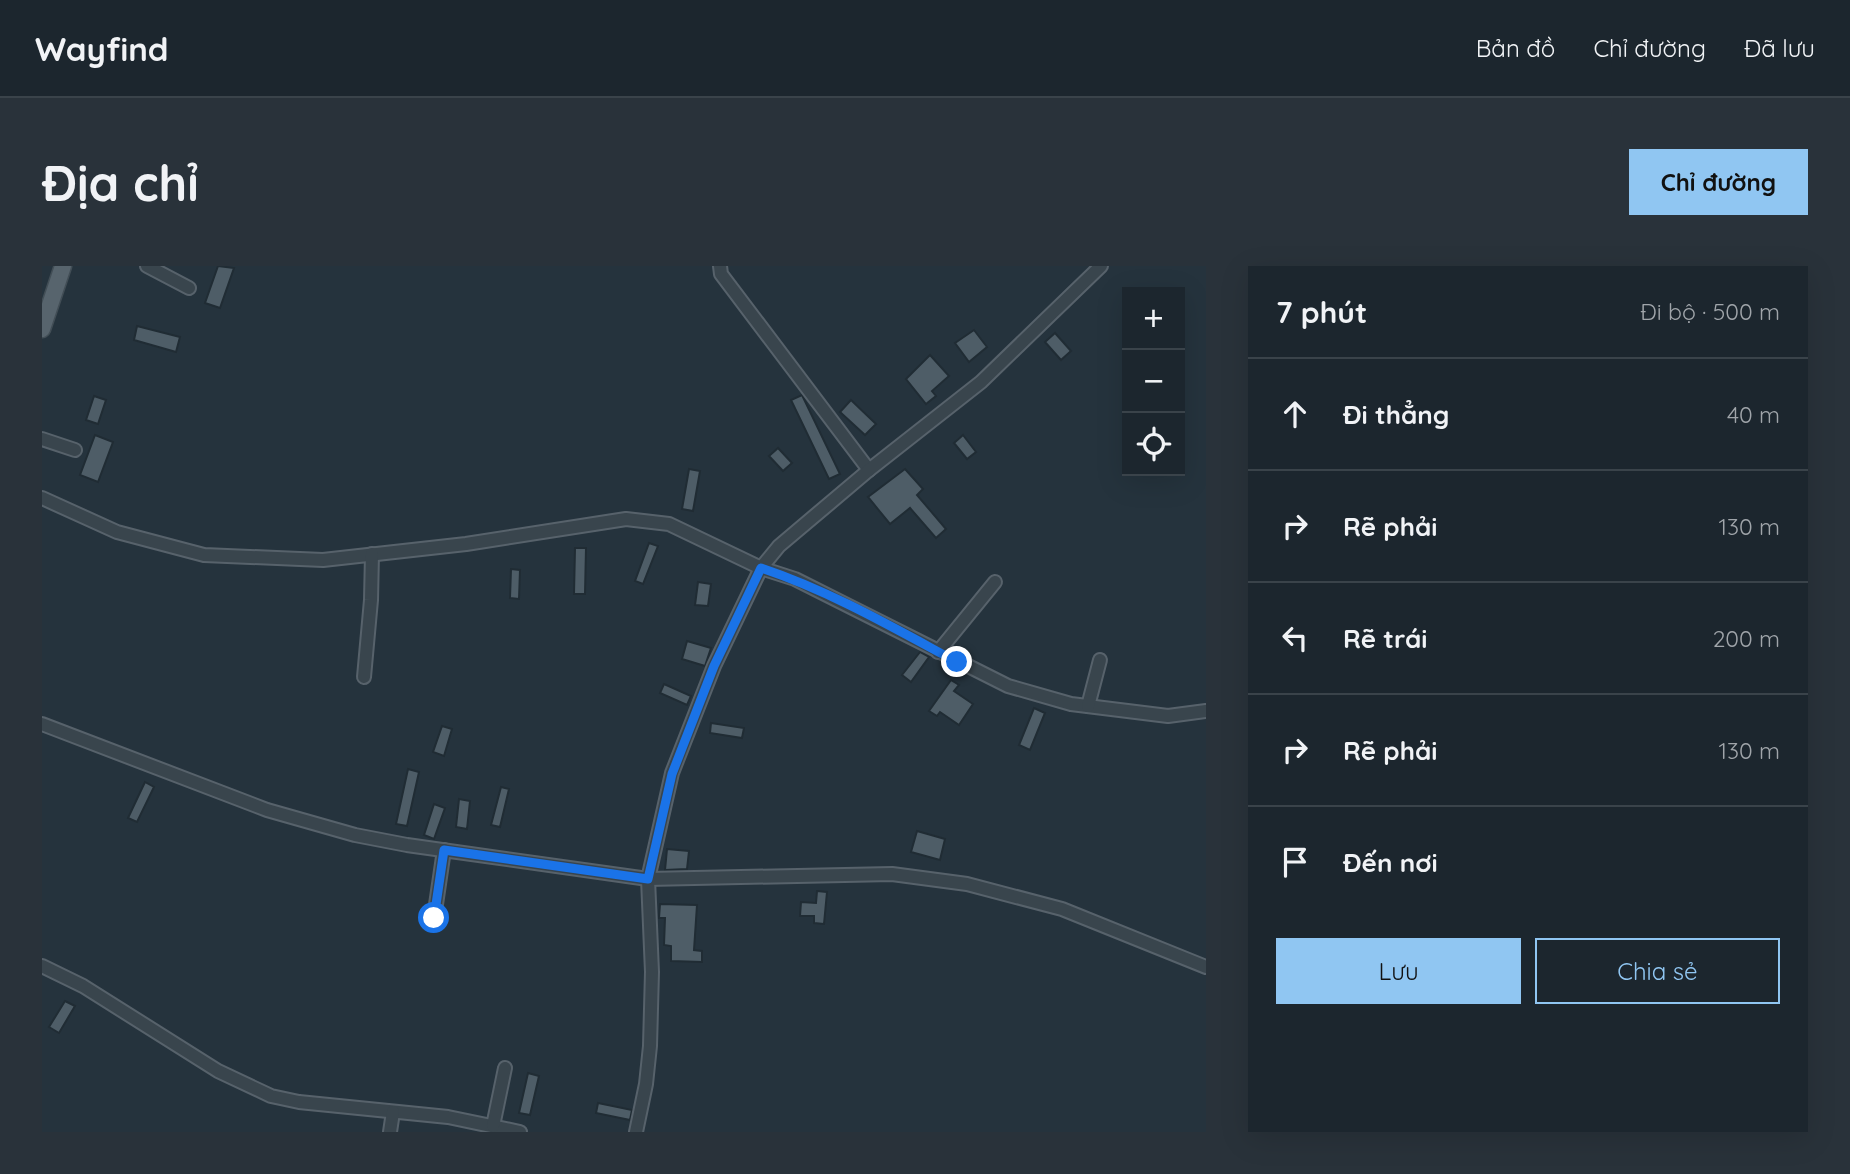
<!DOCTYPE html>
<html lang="vi">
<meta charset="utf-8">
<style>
:root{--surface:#1c262e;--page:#29323a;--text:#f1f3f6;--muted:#a0a5aa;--line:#3a434a;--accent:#90c6f2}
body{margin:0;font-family:Quicksand,sans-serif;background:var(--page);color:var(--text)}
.controls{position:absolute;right:21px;top:21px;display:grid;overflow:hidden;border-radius:0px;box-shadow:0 7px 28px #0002}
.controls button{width:63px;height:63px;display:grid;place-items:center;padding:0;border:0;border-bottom:2px solid var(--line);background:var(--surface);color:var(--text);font:35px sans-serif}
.stop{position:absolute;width:21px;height:21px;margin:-16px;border:5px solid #1a73e8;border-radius:50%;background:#fff}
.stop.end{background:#1a73e8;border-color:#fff;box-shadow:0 2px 7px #0008}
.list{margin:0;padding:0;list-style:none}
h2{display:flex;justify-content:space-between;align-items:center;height:91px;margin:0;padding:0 28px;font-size:30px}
h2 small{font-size:23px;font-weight:400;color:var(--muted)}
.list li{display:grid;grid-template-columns:46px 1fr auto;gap:21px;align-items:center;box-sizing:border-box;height:112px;padding:0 28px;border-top:2px solid var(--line)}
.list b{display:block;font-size:26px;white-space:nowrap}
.list em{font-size:23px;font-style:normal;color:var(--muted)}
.actions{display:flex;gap:14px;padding:21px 28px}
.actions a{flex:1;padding:16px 0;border:2px solid var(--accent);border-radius:0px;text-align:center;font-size:24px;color:var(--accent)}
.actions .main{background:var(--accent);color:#111}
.icon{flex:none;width:38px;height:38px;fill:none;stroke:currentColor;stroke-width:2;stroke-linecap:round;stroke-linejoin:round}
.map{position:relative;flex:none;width:1164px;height:866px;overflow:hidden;border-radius:0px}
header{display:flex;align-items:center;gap:42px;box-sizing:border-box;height:98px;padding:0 35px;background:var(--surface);border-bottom:2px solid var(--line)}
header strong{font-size:33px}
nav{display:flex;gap:38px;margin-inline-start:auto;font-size:24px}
.intro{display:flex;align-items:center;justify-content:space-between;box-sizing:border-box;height:168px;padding:0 42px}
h1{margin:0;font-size:49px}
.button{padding:18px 32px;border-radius:0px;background:var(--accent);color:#111;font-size:24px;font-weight:700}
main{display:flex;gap:42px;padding:0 42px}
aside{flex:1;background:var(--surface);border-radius:0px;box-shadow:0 7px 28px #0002}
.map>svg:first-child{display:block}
.building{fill:#4e5d67;stroke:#202c34;stroke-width:2}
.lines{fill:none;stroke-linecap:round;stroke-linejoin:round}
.minor-casing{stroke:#57626b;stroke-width:16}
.major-casing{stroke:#424e56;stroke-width:19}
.minor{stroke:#39454d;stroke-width:12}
.major{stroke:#57646d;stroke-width:16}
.route{stroke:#1a73e8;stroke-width:9}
</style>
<header>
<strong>Wayfind</strong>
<nav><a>Bản đồ</a><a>Chỉ đường</a><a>Đã lưu</a></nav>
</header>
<div class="intro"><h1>Địa chỉ</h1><a class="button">Chỉ đường</a></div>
<main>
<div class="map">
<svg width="1164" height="866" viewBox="0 0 1164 866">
<rect width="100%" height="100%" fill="#25333d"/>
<g class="building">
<path d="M176 0 192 2 178 42 163 37Z"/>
<path d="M95 60 138 71 134 86 92 74Z"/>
<path d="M932 64 945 81 927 96 913 77Z"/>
<path d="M1013 67 1029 85 1019 94 1003 76Z"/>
<path d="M888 89 907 110 890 125 894 130 884 138 864 113Z"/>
<path d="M760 129 798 208 787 213 749 134Z"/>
<path d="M52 130 64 134 56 158 44 154Z"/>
<path d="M809 134 834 158 823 169 798 146Z"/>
<path d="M53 169 71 176 56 216 38 209Z"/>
<path d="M921 169 934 186 925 193 912 177Z"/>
<path d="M736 182 750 197 741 205 727 190Z"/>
<path d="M647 203 658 205 651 245 640 243Z"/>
<path d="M863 203 881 223 875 229 904 263 894 272 868 242 848 258 826 231Z"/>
<path d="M607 277 616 280 601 318 593 315Z"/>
<path d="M533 282H544L543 328H532Z"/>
<path d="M469 303 478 304 477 333 468 332Z"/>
<path d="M656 316 669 318 666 340 653 339Z"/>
<path d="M645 375 669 382 663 400 640 393Z"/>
<path d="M878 386 887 391 869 416 860 409Z"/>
<path d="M909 414 917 419 912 425 931 438 917 459 898 446 895 450 887 445Z"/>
<path d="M622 418 649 430 645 439 618 427Z"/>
<path d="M992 442 1003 447 988 484 977 479Z"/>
<path d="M669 457 702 462 700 472 668 467Z"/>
<path d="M400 460 410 463 402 490 391 486Z"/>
<path d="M366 503 377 506 365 560 354 558Z"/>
<path d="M103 516 112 521 95 556 86 552Z"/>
<path d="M459 521 467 523 458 561 449 559Z"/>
<path d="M417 533 428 535 425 563 414 561Z"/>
<path d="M392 538 403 542 392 573 382 569Z"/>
<path d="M875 565 903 573 898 594 869 586Z"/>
<path d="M625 583 647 585 645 603 623 604Z"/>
<path d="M775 625 785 626 782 658 772 657V650H758L759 636 774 637Z"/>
<path d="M618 638 655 639 652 684 660 685V696L629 695V680L622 679 623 652H617Z"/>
<path d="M23 735 33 740 17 767 7 761Z"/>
<path d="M486 807 497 810 488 849 477 847Z"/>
<path d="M556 837 590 844 588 854 554 847Z"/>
</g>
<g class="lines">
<g class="minor-casing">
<g id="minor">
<path d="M105 0 147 22"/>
<path d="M678 0 679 8 827 204"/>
<path d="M1059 0 939 116 827 204 737 280 719 302 753 313 966 420 1029 438 1126 450 1164 445"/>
<path d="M0 173 33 184"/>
<path d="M0 232 75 266 162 289 281 294 424 278 584 253 627 258 719 302 672 400 630 507 606 613 610 706 608 780 604 818 594 866"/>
<path d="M896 386 953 316"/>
<path d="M322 411 329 334 330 288"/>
<path d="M1046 440 1058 394"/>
<path d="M0 458 225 544 313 569 365 579 606 613 850 608 925 618 1020 643 1164 701"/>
<path d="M392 652 402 584"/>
<path d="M0 700 41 720 176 805 229 830 257 836 406 851 478 866"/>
<path d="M451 860 463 802"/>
<path d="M348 866 351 846"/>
</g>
</g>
<g class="major-casing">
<path id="major" d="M0 63 21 0"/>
</g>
<use href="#minor" class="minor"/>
<use href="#major" class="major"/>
</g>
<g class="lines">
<path class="route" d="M392 652 402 584 606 613 630 508 672 400 719 302C788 325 852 362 915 396"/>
</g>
</svg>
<div class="controls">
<button>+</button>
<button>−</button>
<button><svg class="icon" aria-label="locate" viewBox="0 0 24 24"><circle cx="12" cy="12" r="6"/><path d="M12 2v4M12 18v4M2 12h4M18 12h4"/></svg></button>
</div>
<div class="stop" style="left:392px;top:652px"></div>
<div class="stop end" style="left:915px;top:396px"></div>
</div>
<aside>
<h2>7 phút<small>Đi bộ · 500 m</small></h2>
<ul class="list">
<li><svg class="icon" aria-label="ahead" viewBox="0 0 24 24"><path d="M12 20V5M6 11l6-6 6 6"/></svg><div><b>Đi thẳng</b></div><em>40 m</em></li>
<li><svg class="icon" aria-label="right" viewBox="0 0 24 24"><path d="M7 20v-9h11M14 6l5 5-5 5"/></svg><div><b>Rẽ phải</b></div><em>130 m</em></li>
<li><svg class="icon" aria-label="left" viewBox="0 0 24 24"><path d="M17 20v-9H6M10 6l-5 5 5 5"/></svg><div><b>Rẽ trái</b></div><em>200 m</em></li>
<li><svg class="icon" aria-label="right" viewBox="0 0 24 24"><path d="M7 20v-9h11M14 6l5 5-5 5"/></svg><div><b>Rẽ phải</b></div><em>130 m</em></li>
<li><svg class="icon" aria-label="arrive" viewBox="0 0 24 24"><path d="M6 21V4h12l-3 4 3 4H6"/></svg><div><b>Đến nơi</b></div></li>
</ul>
<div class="actions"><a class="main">Lưu</a><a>Chia sẻ</a></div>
</aside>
</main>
